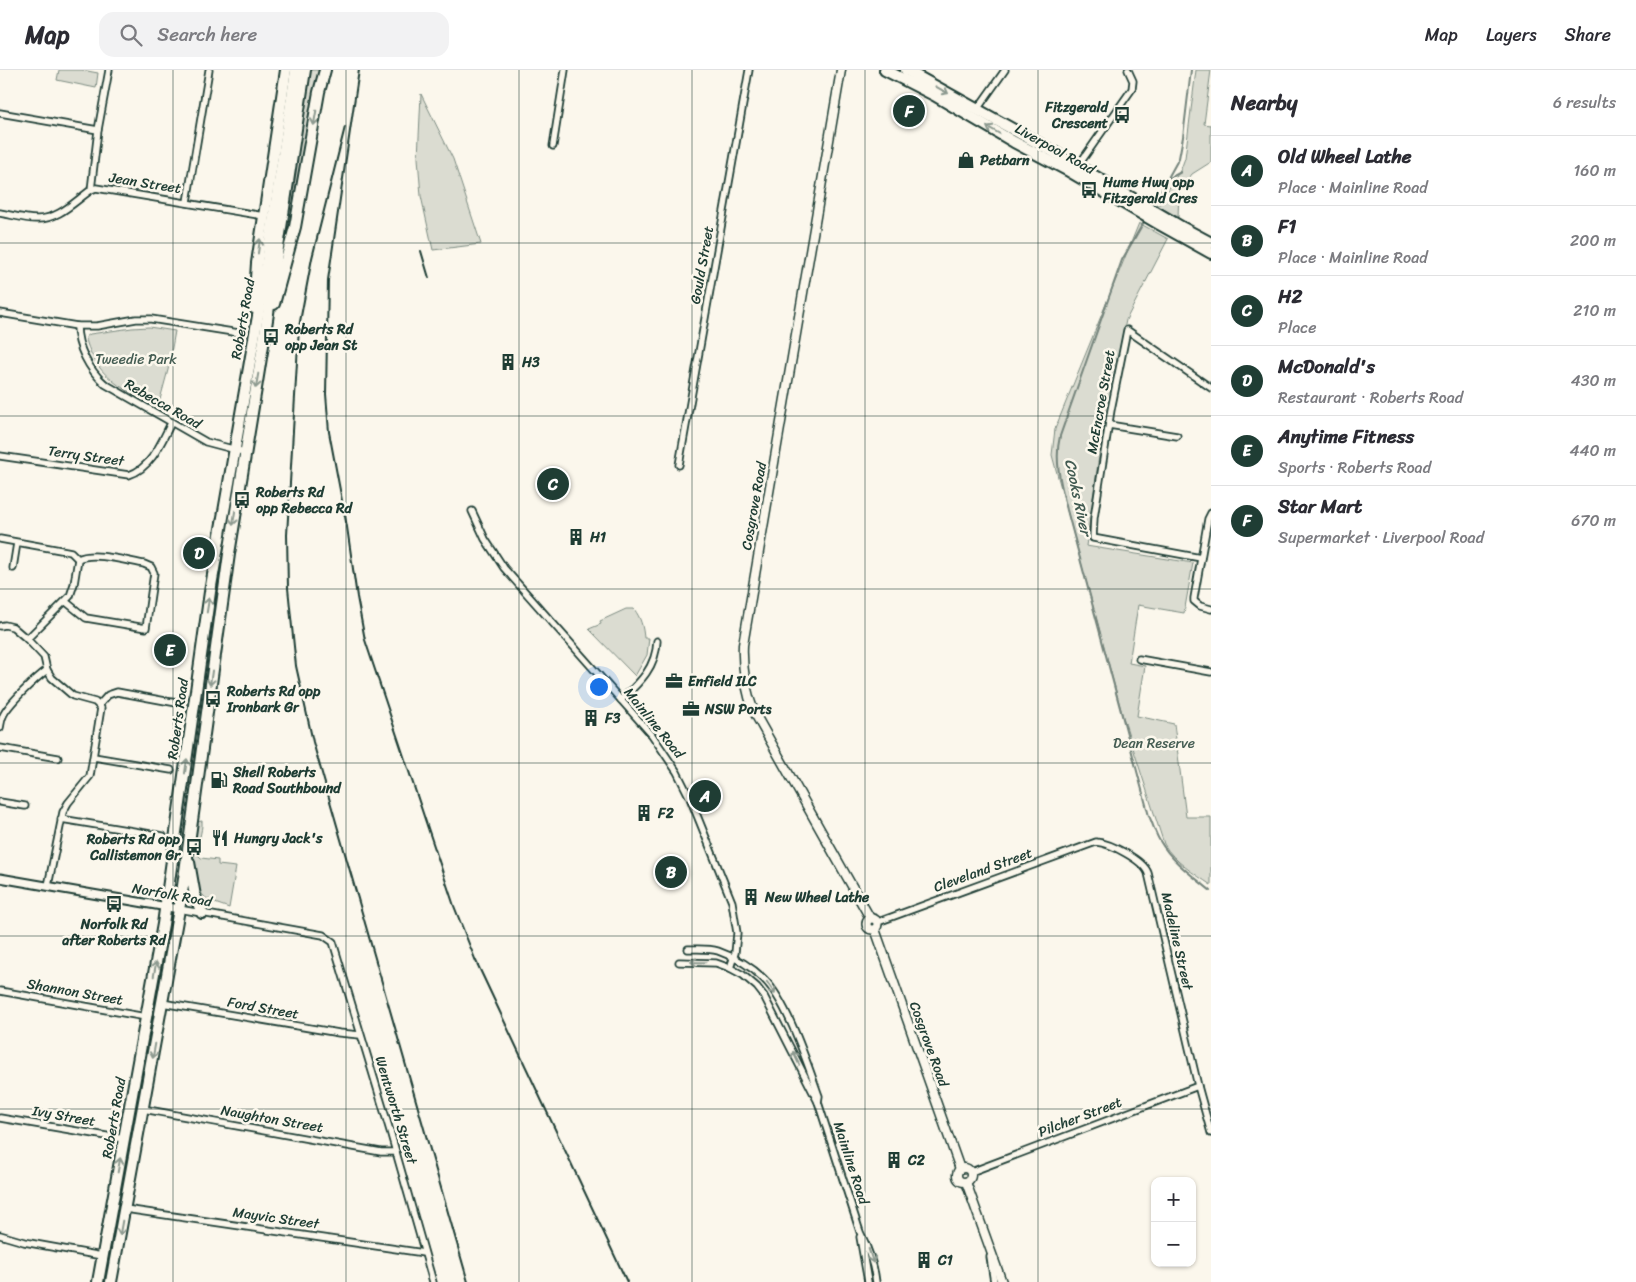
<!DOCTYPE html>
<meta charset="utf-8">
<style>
:root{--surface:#fff;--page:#f2f2f3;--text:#2b2b33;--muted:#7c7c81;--line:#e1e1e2;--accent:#1f3d34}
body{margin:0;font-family:Sriracha,sans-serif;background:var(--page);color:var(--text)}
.controls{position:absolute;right:15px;bottom:15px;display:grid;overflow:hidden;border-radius:10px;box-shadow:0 1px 4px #0004}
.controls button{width:45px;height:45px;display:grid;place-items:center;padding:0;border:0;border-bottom:1px solid var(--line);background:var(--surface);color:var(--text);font:25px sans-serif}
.you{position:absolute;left:598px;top:616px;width:18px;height:18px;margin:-12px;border:4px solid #fff;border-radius:50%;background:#1a73e8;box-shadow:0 0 0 8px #1a73e833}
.badge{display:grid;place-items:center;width:32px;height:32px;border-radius:50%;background:var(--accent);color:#fff;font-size:16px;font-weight:700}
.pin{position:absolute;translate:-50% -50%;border:2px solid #fff;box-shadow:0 1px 5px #0006}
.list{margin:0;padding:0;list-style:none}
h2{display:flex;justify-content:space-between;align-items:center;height:65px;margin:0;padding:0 20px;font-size:21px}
h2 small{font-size:16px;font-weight:400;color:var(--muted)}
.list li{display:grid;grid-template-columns:32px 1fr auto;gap:15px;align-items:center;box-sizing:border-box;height:70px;padding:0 20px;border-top:1px solid var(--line)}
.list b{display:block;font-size:19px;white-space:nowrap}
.list p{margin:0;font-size:16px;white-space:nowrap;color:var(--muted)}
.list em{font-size:16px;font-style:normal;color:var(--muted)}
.icon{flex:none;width:28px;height:28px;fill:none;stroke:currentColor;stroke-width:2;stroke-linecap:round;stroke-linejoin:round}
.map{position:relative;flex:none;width:1211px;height:1212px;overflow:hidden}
header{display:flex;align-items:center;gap:30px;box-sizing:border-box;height:70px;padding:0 25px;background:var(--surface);border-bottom:1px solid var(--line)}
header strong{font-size:24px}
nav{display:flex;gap:28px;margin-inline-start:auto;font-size:18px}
.search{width:350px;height:45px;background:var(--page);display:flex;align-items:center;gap:12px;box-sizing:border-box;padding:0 18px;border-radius:15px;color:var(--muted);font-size:19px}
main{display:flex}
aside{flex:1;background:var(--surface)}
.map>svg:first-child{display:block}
.green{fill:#dbdcd1;stroke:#7d8c82}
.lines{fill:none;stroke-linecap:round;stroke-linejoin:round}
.stream{stroke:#74847b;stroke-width:2}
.minor-casing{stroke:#1f3d34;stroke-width:9}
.tertiary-casing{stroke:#1f3d34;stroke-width:11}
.secondary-casing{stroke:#1f3d34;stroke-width:11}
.trunk-casing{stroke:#1f3d34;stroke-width:14}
.minor{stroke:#fbf7ec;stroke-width:5.5}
.tertiary{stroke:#fbf7ec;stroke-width:7}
.secondary{stroke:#fbf7ec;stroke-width:8}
.trunk{stroke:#fbf7ec;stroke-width:10}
.rail{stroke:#1f3d34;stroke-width:2}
.oneway{stroke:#8d9a90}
.grid{fill:none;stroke:#1f3d34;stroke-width:1;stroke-opacity:0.55}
.labels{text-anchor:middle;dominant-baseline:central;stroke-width:5;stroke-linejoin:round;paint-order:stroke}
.poi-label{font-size:14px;font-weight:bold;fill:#1f3d34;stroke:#fbf7ec;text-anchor:start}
.street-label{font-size:14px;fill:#1f3d34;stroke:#fbf7ec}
.park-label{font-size:14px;fill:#455d53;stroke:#fbf7ec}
.water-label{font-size:15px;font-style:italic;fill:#425b52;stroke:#fbf7ec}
</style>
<header>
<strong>Map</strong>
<div class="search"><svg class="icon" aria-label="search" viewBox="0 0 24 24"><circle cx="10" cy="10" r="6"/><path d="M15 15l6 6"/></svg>Search here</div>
<nav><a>Map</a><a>Layers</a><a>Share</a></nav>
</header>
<main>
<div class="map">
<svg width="1211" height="1212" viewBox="0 0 1211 1212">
<rect width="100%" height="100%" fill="#fbf7ec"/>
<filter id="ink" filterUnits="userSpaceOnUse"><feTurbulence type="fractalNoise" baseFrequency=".02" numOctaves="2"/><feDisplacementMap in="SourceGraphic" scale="10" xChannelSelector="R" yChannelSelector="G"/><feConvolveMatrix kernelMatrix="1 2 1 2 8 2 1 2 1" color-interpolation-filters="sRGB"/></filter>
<g filter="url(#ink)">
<g class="green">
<path d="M59 0H82L98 3 96 18 57 10Z"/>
<path d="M310 0H321L296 138 279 204 283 170Z"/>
<path d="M1196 0H1211L1204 54 1211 55V92L1192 104 1179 122 1178 147 1158 136 1181 99 1185 88Z"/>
<path d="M421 24 453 89 481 174 433 180 421 126 418 88Z"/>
<path d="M1139 153 1168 169 1126 250 1102 365 1086 476 1193 493 1184 543 1138 535 1129 593 1145 596 1137 646 1174 654 1186 747H1211V815C1195 804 1174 792 1164 774L1123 647 1052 385 1055 359Z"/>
<path d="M149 257 175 261 168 300 158 337C131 323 102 311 90 281 88 276 86 272 86 267L90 264 132 258Z"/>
<path d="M226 454H228L193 708 191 717 188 716 215 520Z"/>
<path d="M626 539H634C641 548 643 557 644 568H649L647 585 635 606 589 559 601 554 600 551Z"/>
<path d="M202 751C203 762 196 775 198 785L201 788 218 790V795L236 797 229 838C219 834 206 832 200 821L196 823 192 791 196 752Z"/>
<path d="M146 971 150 972 106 1212H102Z"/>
</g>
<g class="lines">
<g class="stream">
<path d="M1168 109 1181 102"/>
<path d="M1153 135 1179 88 1183 67 1191 0"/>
<path d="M1145 150 1122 190 1060 366C1054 391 1061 415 1067 440L1149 746C1153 754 1155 763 1160 771 1172 792 1193 806 1211 821"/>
</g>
<g class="minor-casing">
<g id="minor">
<path d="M976 41 1005 0"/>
<path d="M0 43 98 60"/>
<path d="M553 76 565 0"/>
<path d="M1078 96 1132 19 1133 11 1128 0"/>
<path d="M91 120 98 60 109 0"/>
<path d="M187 132 209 0"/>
<path d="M0 143C12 145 24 149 36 149 58 150 74 132 91 120L96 118 264 146"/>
<path d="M0 243 77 256H97L136 249H151L239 263"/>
<path d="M77 256C77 277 89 300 105 314L206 372 244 382"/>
<path d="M1109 355 1177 366"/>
<path d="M0 386 129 405C151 398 161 373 171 353"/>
<path d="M679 395 749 0"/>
<path d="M472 441 485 469 504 498 652 665 677 702 690 728 732 832 737 863 735 883 730 898"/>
<path d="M1211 443 1208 449 1194 528V531L1200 536 1211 539"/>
<path d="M0 469 66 481 71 482 78 489"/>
<path d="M1201 488 1093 468 1094 448 1111 340 1127 260 1211 318"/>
<path d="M13 498 17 473"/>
<path d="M0 556 5 555 13 557 27 569 44 587 47 600 52 608 73 626 95 632 101 638 90 706 68 733 63 742 48 816"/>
<path d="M27 569 70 526 74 514 78 489C93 481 127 491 144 494L151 497 154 503 146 558 86 548 65 531"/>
<path d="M1139 589 1211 602"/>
<path d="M621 630C639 613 656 598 657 571"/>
<path d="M99 635 108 625 117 622 182 634"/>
<path d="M0 658C1 654 1 650 3 646 8 634 36 608 47 600"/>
<path d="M0 678 58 688"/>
<path d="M94 687 171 700"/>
<path d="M0 732 25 736"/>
<path d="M61 749 163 766"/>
<path d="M179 839 323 865 333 872 390 1061 433 1212"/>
<path d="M878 852 1096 772C1110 773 1143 790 1148 803L1198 1016 1211 1063"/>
<path d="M688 879C698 879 709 878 718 881 735 887 751 896 764 909 788 933 807 993 819 1026L818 1032"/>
<path d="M679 892 716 893 730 898 743 905 757 917 764 926 818 1032 860 1162C868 1178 874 1194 876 1212"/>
<path d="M0 921 146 947"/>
<path d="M162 933 339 963 360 965"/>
<path d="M143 1039 381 1082H396"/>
<path d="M0 1048 124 1069"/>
<path d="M971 1102 1198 1016"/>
<path d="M125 1139 424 1183"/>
<path d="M0 1165 24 1172 102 1186"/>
<path d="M860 1167 868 1212"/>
<path d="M990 1187 994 1212"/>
</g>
</g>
<g class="tertiary-casing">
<path id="tertiary" d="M0 808 179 839"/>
</g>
<g class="secondary-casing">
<g id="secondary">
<path d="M841 0 743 575C742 599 745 619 754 642L870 848"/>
<circle cx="872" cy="854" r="5.5"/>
<path d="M875 859 960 1099"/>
<circle cx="964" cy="1105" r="7"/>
<path d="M966 1112 1002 1212"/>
</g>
</g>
<g class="trunk-casing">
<g id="trunk">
<path d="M885 0 934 25 1014 72 1067 100 1159 154 1211 183"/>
<path d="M906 0 1052 81 1183 158 1211 173"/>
<path d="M274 234 295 157 319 22 325 0"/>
<path d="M254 238 257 193 286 0"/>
<path d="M189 792 195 826 202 843"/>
<path d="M98 1212 163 854 210 522 263 217 296 0"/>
<path d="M111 1212 182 823 229 484 265 263 305 0"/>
</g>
</g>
<use href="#minor" class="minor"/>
<use href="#tertiary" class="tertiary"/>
<use href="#secondary" class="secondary"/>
<use href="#trunk" class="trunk"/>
<g class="rail">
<path d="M359 0 328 210 326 324 329 362 347 457 357 527 365 570 454 836 475 889 627 1212"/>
<path d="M345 57 312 188 299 257 287 465 288 518 296 596 313 672 468 1212"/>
<path d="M421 181 429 208"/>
</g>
</g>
<defs><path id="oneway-shaft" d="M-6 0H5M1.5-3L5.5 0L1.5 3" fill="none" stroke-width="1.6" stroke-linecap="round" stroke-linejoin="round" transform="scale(1.25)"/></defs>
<g class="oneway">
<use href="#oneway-shaft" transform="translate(942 20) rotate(29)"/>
<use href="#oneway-shaft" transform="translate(315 48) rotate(100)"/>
<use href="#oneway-shaft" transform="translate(993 60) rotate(-150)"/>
<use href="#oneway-shaft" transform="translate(259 176) rotate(-82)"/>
<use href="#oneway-shaft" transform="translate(257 311) rotate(100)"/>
<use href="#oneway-shaft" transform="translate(234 448) rotate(99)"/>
<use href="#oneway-shaft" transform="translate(208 535) rotate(-81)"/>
<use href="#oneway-shaft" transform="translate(211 608) rotate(98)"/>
<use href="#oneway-shaft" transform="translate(186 696) rotate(-82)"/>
<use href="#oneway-shaft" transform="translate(698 892) rotate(-179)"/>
<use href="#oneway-shaft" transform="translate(155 899) rotate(-80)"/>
<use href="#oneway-shaft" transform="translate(771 918) rotate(56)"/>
<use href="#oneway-shaft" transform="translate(154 981) rotate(100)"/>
<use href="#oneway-shaft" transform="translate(796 988) rotate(-115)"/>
<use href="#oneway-shaft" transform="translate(119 1095) rotate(-80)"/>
<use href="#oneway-shaft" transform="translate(121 1158) rotate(100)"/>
<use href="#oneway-shaft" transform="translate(871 1186) rotate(72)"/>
</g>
</g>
<path class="grid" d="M173 0V1212M346 0V1212M519 0V1212M692 0V1212M865 0V1212M1038 0V1212M0 173H1211M0 346H1211M0 519H1211M0 693H1211M0 866H1211M0 1039H1211"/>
<defs>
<g id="bus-bare" transform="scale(1.35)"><path d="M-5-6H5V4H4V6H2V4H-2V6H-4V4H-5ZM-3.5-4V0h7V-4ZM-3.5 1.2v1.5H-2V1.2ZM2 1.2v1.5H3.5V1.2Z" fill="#1f3d34" stroke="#fbf7ec" stroke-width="2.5" paint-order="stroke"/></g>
<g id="shop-bare" transform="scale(1.35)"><path d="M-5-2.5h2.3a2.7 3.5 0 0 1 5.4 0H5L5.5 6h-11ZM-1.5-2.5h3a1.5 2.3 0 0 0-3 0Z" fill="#1f3d34" stroke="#fbf7ec" stroke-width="2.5" paint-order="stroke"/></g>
<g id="building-bare" transform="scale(1.35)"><path d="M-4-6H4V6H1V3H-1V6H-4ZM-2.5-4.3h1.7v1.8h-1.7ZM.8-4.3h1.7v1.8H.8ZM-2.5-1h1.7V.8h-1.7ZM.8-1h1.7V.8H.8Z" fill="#1f3d34" stroke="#fbf7ec" stroke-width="2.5" paint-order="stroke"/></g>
<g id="office-bare" transform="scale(1.35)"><path d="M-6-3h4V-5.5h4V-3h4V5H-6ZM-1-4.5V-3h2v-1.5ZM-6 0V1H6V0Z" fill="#1f3d34" stroke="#fbf7ec" stroke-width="2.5" paint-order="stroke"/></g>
<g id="fuel-bare" transform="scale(1.35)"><path d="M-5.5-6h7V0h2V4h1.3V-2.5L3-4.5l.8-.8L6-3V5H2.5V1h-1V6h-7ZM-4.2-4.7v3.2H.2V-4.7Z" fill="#1f3d34" stroke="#fbf7ec" stroke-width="2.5" paint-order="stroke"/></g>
<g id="restaurant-bare" transform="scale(1.35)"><path d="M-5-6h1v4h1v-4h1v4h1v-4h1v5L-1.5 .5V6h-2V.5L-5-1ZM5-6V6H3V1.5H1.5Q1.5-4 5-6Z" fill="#1f3d34" stroke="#fbf7ec" stroke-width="2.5" paint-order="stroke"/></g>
</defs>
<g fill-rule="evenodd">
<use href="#bus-bare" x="1122" y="45"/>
<use href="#shop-bare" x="966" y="90"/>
<use href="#bus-bare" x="1089" y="120"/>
<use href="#bus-bare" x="271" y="267"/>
<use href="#building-bare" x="508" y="292"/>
<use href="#bus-bare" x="242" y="430"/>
<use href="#building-bare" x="576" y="467"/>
<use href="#office-bare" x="674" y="611"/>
<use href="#bus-bare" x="213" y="629"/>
<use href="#office-bare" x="691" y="639"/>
<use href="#building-bare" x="591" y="648"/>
<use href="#fuel-bare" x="219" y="710"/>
<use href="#building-bare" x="644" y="743"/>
<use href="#restaurant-bare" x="220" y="768"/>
<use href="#bus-bare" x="194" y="777"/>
<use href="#building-bare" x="751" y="827"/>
<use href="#bus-bare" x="114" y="834"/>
<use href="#building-bare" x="894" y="1090"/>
<use href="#building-bare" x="924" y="1190"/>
</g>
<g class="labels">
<g class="poi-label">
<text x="1108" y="37" text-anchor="end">Fitzgerald<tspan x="1108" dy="16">Crescent</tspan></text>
<text x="980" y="90">Petbarn</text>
<text x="1103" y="112">Hume Hwy opp<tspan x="1103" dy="16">Fitzgerald Cres</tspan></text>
<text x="285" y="259">Roberts Rd<tspan x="285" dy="16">opp Jean St</tspan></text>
<text x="522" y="292">H3</text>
<text x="256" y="422">Roberts Rd<tspan x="256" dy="16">opp Rebecca Rd</tspan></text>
<text x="590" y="467">H1</text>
<text x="688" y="611">Enfield ILC</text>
<text x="227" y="621">Roberts Rd opp<tspan x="227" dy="16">Ironbark Gr</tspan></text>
<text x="705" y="639">NSW Ports</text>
<text x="605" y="648">F3</text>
<text x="233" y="702">Shell Roberts<tspan x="233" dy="16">Road Southbound</tspan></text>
<text x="658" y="743">F2</text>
<text x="234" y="768">Hungry Jack's</text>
<text x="180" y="769" text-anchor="end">Roberts Rd opp<tspan x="180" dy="16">Callistemon Gr</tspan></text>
<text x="765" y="827">New Wheel Lathe</text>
<text x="114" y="854" text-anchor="middle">Norfolk Rd<tspan x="114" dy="16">after Roberts Rd</tspan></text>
<text x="908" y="1090">C2</text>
<text x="938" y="1190">C1</text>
</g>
<g class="street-label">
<text transform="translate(1055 79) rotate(29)">Liverpool Road</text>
<text transform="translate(145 113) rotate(9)">Jean Street</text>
<text transform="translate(702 195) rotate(-80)">Gould Street</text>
<text transform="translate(243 249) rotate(-80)">Roberts Road</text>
<text transform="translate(1101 332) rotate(-80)">McEncroe Street</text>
<text transform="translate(163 334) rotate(30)">Rebecca Road</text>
<text transform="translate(86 386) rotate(8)">Terry Street</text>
<text transform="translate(754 436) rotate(-80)">Cosgrove Road</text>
<text transform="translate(178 649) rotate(-82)">Roberts Road</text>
<text transform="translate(654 653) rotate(51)">Mainline Road</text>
<text transform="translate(983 800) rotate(-20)">Cleveland Street</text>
<text transform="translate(172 825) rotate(10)">Norfolk Road</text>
<text transform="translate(1177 871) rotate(77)">Madeline Street</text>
<text transform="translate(75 922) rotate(10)">Shannon Street</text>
<text transform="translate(263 938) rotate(10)">Ford Street</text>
<text transform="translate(929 974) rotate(70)">Cosgrove Road</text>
<text transform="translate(396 1040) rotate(73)">Wentworth Street</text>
<text transform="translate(64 1046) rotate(10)">Ivy Street</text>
<text transform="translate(1080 1047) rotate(-21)">Pilcher Street</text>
<text transform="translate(114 1048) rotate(-80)">Roberts Road</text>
<text transform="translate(272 1049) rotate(10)">Naughton Street</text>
<text transform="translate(851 1093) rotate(72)">Mainline Road</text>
<text transform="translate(276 1148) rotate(8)">Mayvic Street</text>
</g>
<g class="park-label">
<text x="136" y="289">Tweedie Park</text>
<text x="1154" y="673">Dean Reserve</text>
</g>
<g class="water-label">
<text transform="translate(1078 427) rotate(78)">Cooks River</text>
</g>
</g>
</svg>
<div class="controls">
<button>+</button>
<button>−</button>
</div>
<div class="you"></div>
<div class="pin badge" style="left:705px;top:726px">A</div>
<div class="pin badge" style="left:671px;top:802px">B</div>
<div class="pin badge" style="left:553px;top:414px">C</div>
<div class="pin badge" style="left:199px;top:483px">D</div>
<div class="pin badge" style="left:170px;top:580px">E</div>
<div class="pin badge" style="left:909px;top:41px">F</div>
</div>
<aside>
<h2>Nearby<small>6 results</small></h2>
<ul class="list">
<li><span class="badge">A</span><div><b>Old Wheel Lathe</b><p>Place · Mainline Road</p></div><em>160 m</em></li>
<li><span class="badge">B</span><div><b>F1</b><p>Place · Mainline Road</p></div><em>200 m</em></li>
<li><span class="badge">C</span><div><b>H2</b><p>Place</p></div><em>210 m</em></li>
<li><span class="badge">D</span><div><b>McDonald's</b><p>Restaurant · Roberts Road</p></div><em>430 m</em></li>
<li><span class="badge">E</span><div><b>Anytime Fitness</b><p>Sports · Roberts Road</p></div><em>440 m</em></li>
<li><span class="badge">F</span><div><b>Star Mart</b><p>Supermarket · Liverpool Road</p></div><em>670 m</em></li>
</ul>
</aside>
</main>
